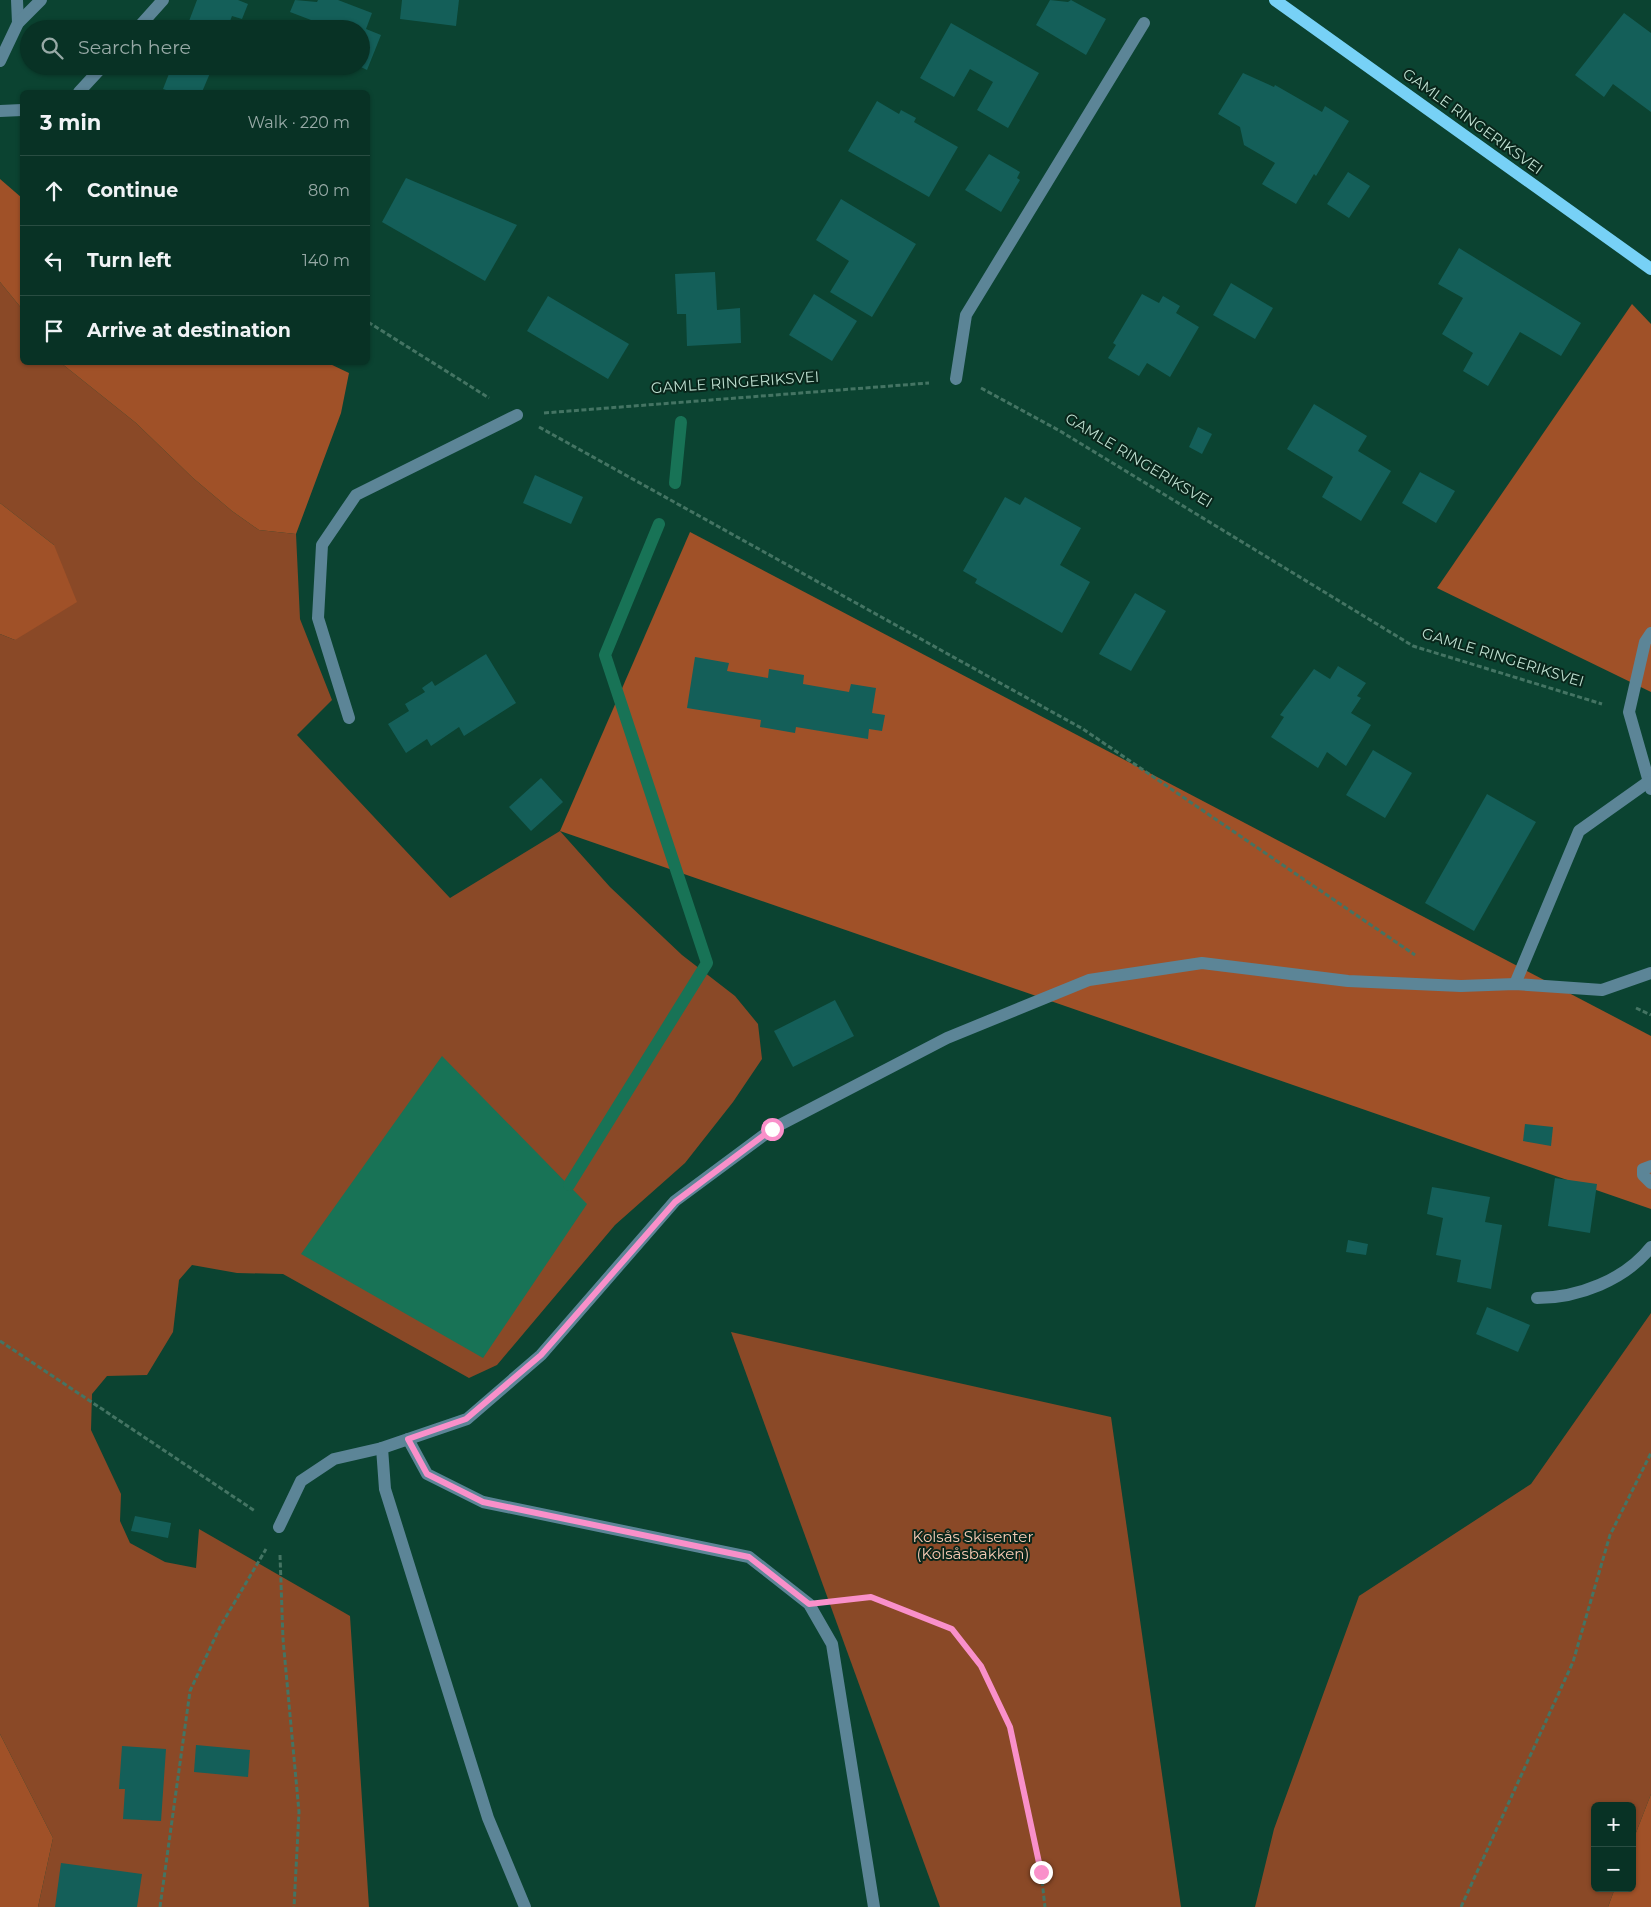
<!DOCTYPE html>
<meta charset="utf-8">
<style>
:root{--surface:#083225;--page:#113a2d;--text:#f1f3f6;--muted:#98aaa7;--line:#294d42}
body{margin:0;font-family:Montserrat,sans-serif;background:var(--page);color:var(--text)}
.controls{position:absolute;right:15px;bottom:15px;display:grid;overflow:hidden;border-radius:8px;box-shadow:0 1px 4px #0004}
.controls button{width:45px;height:45px;display:grid;place-items:center;padding:0;border:0;border-bottom:1px solid var(--line);background:var(--surface);color:var(--text);font:25px sans-serif}
.stop{position:absolute;width:15px;height:15px;margin:-11px;border:4px solid #f990ca;border-radius:50%;background:#fff}
.stop.end{background:#f990ca;border-color:#fff;box-shadow:0 1px 5px #0008}
.list{margin:0;padding:0;list-style:none}
h2{display:flex;justify-content:space-between;align-items:center;height:65px;margin:0;padding:0 20px;font-size:21px}
h2 small{font-size:16px;font-weight:400;color:var(--muted)}
.list li{display:grid;grid-template-columns:32px 1fr auto;gap:15px;align-items:center;box-sizing:border-box;height:70px;padding:0 20px;border-top:1px solid var(--line)}
.list b{display:block;font-size:19px;white-space:nowrap}
.list em{font-size:16px;font-style:normal;color:var(--muted)}
.icon{flex:none;width:28px;height:28px;fill:none;stroke:currentColor;stroke-width:2;stroke-linecap:round;stroke-linejoin:round}
.map{position:relative;flex:none;width:1651px;height:1907px;overflow:hidden}
.search{position:absolute;background:var(--surface);box-shadow:0 1px 4px #0004;left:20px;top:20px;width:350px;height:55px;display:flex;align-items:center;gap:12px;box-sizing:border-box;padding:0 18px;border-radius:28px;color:var(--muted);font-size:19px}
.panel{position:absolute;background:var(--surface);box-shadow:0 1px 4px #0004;left:20px;top:90px;width:350px;height:275px;border-radius:8px}
.map>svg:first-child{display:block}
.green{fill:#8a4927}
.forest{fill:#a05128}
.water{fill:#187356}
.lines{fill:none;stroke-linecap:round;stroke-linejoin:round}
.stream{stroke:#187356;stroke-width:12}
.building{fill:#145f59}
.path{stroke:#447463;stroke-width:3;stroke-dasharray:5 2.5;stroke-linecap:butt}
.minor{stroke:#5c8597;stroke-width:12}
.major{stroke:#77d1f6;stroke-width:12}
.route{stroke:#f990ca;stroke-width:6}
.labels{text-anchor:middle;dominant-baseline:central;stroke-width:4;stroke-linejoin:round;paint-order:stroke}
.street-label{font-size:15px;fill:#bddecf;stroke:#09261b}
.park-label{font-size:15px;fill:#f8cbb5;stroke:#09261b}
</style>
<div class="map">
<svg width="1651" height="1907" viewBox="0 0 1651 1907">
<rect width="100%" height="100%" fill="#0b4331"/>
<g class="green">
<path d="M0 282 22 309V362L61 363 136 423 193 478 232 511 259 530 296 534 300 619 332 700 297 735 450 898 560 831 610 887 682 955 735 996 758 1024 762 1059 733 1102 685 1163 615 1225 497 1365 469 1378 283 1274 237 1273 192 1265 179 1280 173 1332 147 1375 107 1376 92 1394 91 1430 121 1494 120 1521 130 1543 165 1562 196 1568 199 1529 350 1616 369 1907H38L53 1838 0 1734V634L15 640 54 545 0 503Z"/>
<path d="M1651 1313V1794L1632 1843V1806H1595V1888H1615L1608 1907H1255L1274 1829 1359 1596 1531 1484Z"/>
<path d="M731 1332 1111 1417 1181 1907H940Z"/>
</g>
<g class="forest">
<path d="M0 179 22 198V309L0 282Z"/>
<path d="M1632 304 1651 324V692L1437 588Z"/>
<path d="M328 363 349 373 341 413 296 534 259 530 232 511 193 478 136 423 61 363Z"/>
<path d="M0 503 54 545 77 602 15 640 0 634Z"/>
<path d="M690 532 1651 1036V1209L560 831Z"/>
<path d="M0 1734 53 1838 38 1907H0Z"/>
<path d="M1651 1794V1907H1608L1615 1888H1632V1843Z"/>
</g>
<path class="water" d="M442 1056 587 1204 483 1358 301 1254Z"/>
<g class="lines">
<g class="stream">
<path d="M675 483 681 422"/>
<path d="M569 1185 707 963 605 655 659 524"/>
</g>
</g>
<g class="building">
<path d="M197 0H238L248 4 242 19 232 16 227 29H186Z"/>
<path d="M295 0 317 2 318 0H338L372 13 366 29 381 35 367 70 361 67V29H307L311 20 290 12Z"/>
<path d="M402 0H459L456 26 400 19Z"/>
<path d="M1050 0 1068 2 1071 0 1106 19 1086 55 1036 25Z"/>
<path d="M1624 13 1651 33V112L1613 84 1604 97 1575 75Z"/>
<path d="M951 23 1039 73 1008 128 977 110 993 82 970 69 954 97 920 78Z"/>
<path d="M172 66H213L202 92H172L163 89Z"/>
<path d="M1243 73 1274 87 1275 85 1322 112 1325 106 1349 121 1316 176 1314 174 1296 204 1262 184 1275 163 1244 145 1240 127 1218 114Z"/>
<path d="M877 101 899 114 901 110 916 118 914 122 958 147 929 197 848 151Z"/>
<path d="M989 154 1020 172 1017 178 1020 180 1001 212 965 190Z"/>
<path d="M1348 172 1370 186 1349 218 1327 204Z"/>
<path d="M406 178 517 225 485 281 382 222Z"/>
<path d="M841 199 916 244 872 317 830 292 849 261 816 240Z"/>
<path d="M1459 248 1581 323 1561 356 1520 332 1488 386 1463 371 1473 353 1442 334 1463 298 1438 284Z"/>
<path d="M715 272 717 310 740 308 741 343 687 346 686 314H677L675 274Z"/>
<path d="M1231 283 1273 308 1255 339 1213 315Z"/>
<path d="M814 294 857 321 832 361 789 335Z"/>
<path d="M1142 294 1159 303 1163 296 1180 306 1176 313 1199 327 1170 377 1147 363 1139 376 1108 358 1116 345 1113 343Z"/>
<path d="M548 296 629 344 608 379 527 331Z"/>
<path d="M1314 404 1367 436 1358 451 1391 471 1361 521 1322 497 1333 477 1287 449Z"/>
<path d="M1198 427 1212 434 1202 454 1189 447Z"/>
<path d="M1420 472 1455 491 1436 523 1402 503Z"/>
<path d="M535 475 583 497 571 524 523 503Z"/>
<path d="M1005 497 1020 505 1025 497 1081 528 1060 565 1090 582 1062 633 975 583 977 579 963 571Z"/>
<path d="M1135 593 1166 611 1131 671 1099 654Z"/>
<path d="M486 654 516 703 464 736 459 727 431 746 427 739 406 753 388 724 409 711 405 704 425 692 422 688 432 681 435 686Z"/>
<path d="M695 657 729 663 727 671 768 678 769 669 804 675 803 684 849 692 851 684 876 688 872 713 885 715 882 731 869 729 868 739 796 727 795 733 760 727 761 720 687 708Z"/>
<path d="M1338 666 1366 683 1357 696 1361 698 1351 713 1371 725 1346 766 1327 752 1318 768 1271 737 1284 717 1280 715 1314 669 1330 679Z"/>
<path d="M1373 750 1412 773 1385 818 1346 795Z"/>
<path d="M541 778 563 802 531 831 509 807Z"/>
<path d="M1487 794 1536 822 1474 931 1425 903Z"/>
<path d="M835 1000 854 1036 793 1067 774 1031Z"/>
<path d="M1525 1124 1553 1127 1551 1146 1523 1141Z"/>
<path d="M1555 1178 1597 1184 1590 1233 1548 1226Z"/>
<path d="M1432 1187 1490 1197 1485 1222 1502 1225 1491 1289 1457 1282 1461 1260 1436 1255 1443 1218 1427 1214Z"/>
<path d="M1348 1240 1368 1244 1366 1255 1346 1252Z"/>
<path d="M1487 1307 1530 1325 1518 1352 1476 1334Z"/>
<path d="M135 1516 171 1523 168 1538 131 1531Z"/>
<path d="M196 1745 250 1750 248 1777 194 1772Z"/>
<path d="M122 1746 166 1749 161 1821 123 1819 125 1789H119Z"/>
<path d="M61 1863 142 1874 137 1907H55Z"/>
</g>
<g class="lines">
<g class="path">
<path d="M368 322 489 398"/>
<path d="M981 388 1060 431 1413 646 1602 704"/>
<path d="M544 413 929 383"/>
<path d="M539 427 1083 729 1415 955"/>
<path d="M1636 1008 1651 1015"/>
<path d="M0 1341 255 1511"/>
<path d="M280 1555 283 1639 299 1812 294 1907"/>
<path d="M840 1600 871 1597 952 1629 981 1666 1010 1727 1041 1872 1045 1907"/>
<path d="M160 1907 190 1691 220 1627 266 1549"/>
<path d="M1461 1907 1573 1662 1610 1535 1651 1453"/>
</g>
<g class="minor">
<path d="M17 0 18 23"/>
<path d="M137 29 163 0"/>
<path d="M0 61 18 23 41 0"/>
<path d="M79 92 103 66"/>
<path d="M0 111 22 110"/>
<path d="M956 379 966 315 1144 23"/>
<path d="M1651 633 1645 642 1629 712 1651 789"/>
<path d="M349 718 318 618 322 545 356 495 517 415"/>
<path d="M1515 984 1579 831 1648 782"/>
<path d="M1651 1166 1643 1169V1175L1651 1183"/>
<path d="M1537 1298C1578 1298 1625 1280 1651 1247"/>
<path d="M408 1439 427 1474 483 1502 749 1557 809 1604 832 1644 874 1907"/>
<path d="M382 1448 385 1489 488 1818 525 1907"/>
<path d="M279 1527 301 1481 334 1459 382 1448 467 1419 541 1355 675 1201 772 1129 947 1038 1089 980 1202 963 1348 981 1461 986 1515 984 1602 990 1651 973"/>
</g>
<path class="major" d="M1275 0 1651 269"/>
</g>
<g class="lines">
<path class="route" d="M772 1129 675 1202 541 1355 466 1419 408 1439 427 1474 483 1502 749 1557 809 1604 871 1597 952 1629 981 1666 1010 1727 1041 1872"/>
</g>
<g class="labels">
<g class="street-label">
<text transform="translate(1473 121) rotate(36)">GAMLE RINGERIKSVEI</text>
<text transform="translate(735 382) rotate(-4)">GAMLE RINGERIKSVEI</text>
<text transform="translate(1139 460) rotate(31)">GAMLE RINGERIKSVEI</text>
<text transform="translate(1503 657) rotate(17)">GAMLE RINGERIKSVEI</text>
</g>
<g class="park-label">
<text x="973" y="1536">Kolsås Skisenter<tspan x="973" dy="17">(Kolsåsbakken)</tspan></text>
</g>
</g>
</svg>
<div class="controls">
<button>+</button>
<button>−</button>
</div>
<div class="stop" style="left:772px;top:1129px"></div>
<div class="stop end" style="left:1041px;top:1872px"></div>
<div class="search"><svg class="icon" aria-label="search" viewBox="0 0 24 24"><circle cx="10" cy="10" r="6"/><path d="M15 15l6 6"/></svg>Search here</div>
<section class="panel">
<h2>3 min<small>Walk · 220 m</small></h2>
<ul class="list">
<li><svg class="icon" aria-label="ahead" viewBox="0 0 24 24"><path d="M12 20V5M6 11l6-6 6 6"/></svg><div><b>Continue</b></div><em>80 m</em></li>
<li><svg class="icon" aria-label="left" viewBox="0 0 24 24"><path d="M17 20v-9H6M10 6l-5 5 5 5"/></svg><div><b>Turn left</b></div><em>140 m</em></li>
<li><svg class="icon" aria-label="arrive" viewBox="0 0 24 24"><path d="M6 21V4h12l-3 4 3 4H6"/></svg><div><b>Arrive at destination</b></div></li>
</ul>
</section>
</div>
